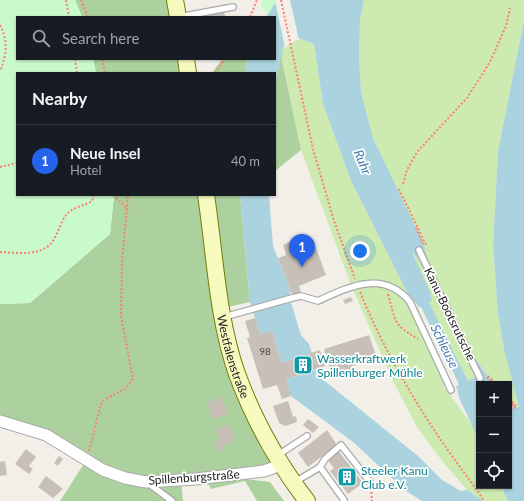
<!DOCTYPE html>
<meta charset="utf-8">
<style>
:root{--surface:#171b24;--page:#242831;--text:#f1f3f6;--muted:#9ea1a6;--line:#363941;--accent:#2563eb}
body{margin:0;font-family:Lato,sans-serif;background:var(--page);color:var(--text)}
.controls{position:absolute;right:12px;bottom:12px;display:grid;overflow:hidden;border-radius:0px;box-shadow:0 1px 3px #0004}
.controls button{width:36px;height:36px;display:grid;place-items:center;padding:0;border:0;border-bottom:1px solid var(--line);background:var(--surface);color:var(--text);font:20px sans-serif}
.you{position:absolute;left:360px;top:251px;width:14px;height:14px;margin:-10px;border:3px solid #fff;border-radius:50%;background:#1a73e8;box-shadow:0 0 0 6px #1a73e833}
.badge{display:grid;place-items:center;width:26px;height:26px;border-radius:50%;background:var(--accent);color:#fff;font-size:13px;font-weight:700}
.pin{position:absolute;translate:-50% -33px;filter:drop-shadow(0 1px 2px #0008)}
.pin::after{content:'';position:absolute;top:21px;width:14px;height:12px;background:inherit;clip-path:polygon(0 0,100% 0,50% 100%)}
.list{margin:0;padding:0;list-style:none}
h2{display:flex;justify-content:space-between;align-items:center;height:52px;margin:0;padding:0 16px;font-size:17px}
h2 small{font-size:13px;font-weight:400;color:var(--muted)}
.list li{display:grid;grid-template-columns:26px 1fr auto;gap:12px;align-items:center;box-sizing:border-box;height:72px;padding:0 16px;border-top:1px solid var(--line)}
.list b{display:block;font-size:15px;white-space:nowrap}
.list p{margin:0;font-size:13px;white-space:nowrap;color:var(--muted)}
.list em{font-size:13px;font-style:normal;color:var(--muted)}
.icon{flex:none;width:22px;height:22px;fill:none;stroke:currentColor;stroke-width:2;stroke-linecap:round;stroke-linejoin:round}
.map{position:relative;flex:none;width:524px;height:501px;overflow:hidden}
.search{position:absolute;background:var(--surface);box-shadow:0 1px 3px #0004;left:16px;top:16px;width:260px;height:44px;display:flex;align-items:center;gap:10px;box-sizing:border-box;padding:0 14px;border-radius:0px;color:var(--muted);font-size:15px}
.panel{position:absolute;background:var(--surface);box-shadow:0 1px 3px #0004;left:16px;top:72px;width:260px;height:124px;border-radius:0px}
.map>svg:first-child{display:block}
.grass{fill:#cdebb0}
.forest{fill:#add19e}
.park{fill:#c8facc}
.water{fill:#aad3df;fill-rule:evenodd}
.pier{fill:#f2efe9}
.building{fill:#c7bfb8}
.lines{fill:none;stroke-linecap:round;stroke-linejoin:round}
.lane-casing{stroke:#a9a9a9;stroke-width:8}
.street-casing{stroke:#a9a9a9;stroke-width:13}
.secondary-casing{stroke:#707d05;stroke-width:18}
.path{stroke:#fa8072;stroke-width:2;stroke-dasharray:2 2;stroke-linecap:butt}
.lane{stroke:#fff;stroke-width:5.5}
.street{stroke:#fff;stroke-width:11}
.secondary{stroke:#f7fabf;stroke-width:16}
.labels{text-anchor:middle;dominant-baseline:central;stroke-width:3.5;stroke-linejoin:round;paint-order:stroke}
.number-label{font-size:10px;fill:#4b4948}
.street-label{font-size:12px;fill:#222;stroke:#fff}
.culture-label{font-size:12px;fill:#0d838f;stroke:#fff;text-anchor:start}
.water-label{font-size:13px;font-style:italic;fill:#4a7aab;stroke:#fff}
</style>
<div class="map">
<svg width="524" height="501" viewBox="0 0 524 501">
<rect width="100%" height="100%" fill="#f2efe9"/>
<g class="grass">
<path d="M364 0H524V20L498 151 493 246 498 314 504 350 519 407 517 409 509 400V384H494L473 356 429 267 373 138 361 92 359 56 360 20Z"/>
<path d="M296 37 314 44 323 104 351 181 407 292 418 308 448 379 444 387 473 426 479 440V486H501L508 501H483L467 490 442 461 417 427 393 381 351 285 301 150 282 61 283 47Z"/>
<path d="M413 252 423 263 470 358 476 377 468 381 429 302Z"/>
</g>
<g class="forest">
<path d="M75 0H174L178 17H82Z"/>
<path d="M283 47 282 61 301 150 275 171V85Z"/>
<path d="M93 59H185L187 73H96Z"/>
<path d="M222 59H248L245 73H212Z"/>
<path d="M114 195H204L227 340 281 465 181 479 183 501H60L89 456 0 419V304L30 303 110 234Z"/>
<path d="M209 195H240L250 302 223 308Z"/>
<path d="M246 479 270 482 284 501H257L245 481 211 489 208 483Z"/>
</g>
<g class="park">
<path d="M0 0H75L82 17H17V59H93L96 73H17V195H114L110 234 30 303 0 304Z"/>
<path d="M262 0H277L268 14 261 7Z"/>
</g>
<g class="water">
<path d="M277 0H364L360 20 359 56 361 92 373 138 424 245 429 267 473 356 494 384H479V440L460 400 456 386 459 385 457 380 421 307H419L407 292 351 181 323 104 314 44 296 37 283 47 275 85V73H245L248 59H275V17H266ZM412 252 423 263 470 358 476 377 468 381 429 302 432 301 430 292Z"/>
<path d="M524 20V501H508L501 486H509V400L517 408 519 407 504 350 498 314 493 246 498 151Z"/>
<path d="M240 195H269L273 246 291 291 289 296 301 335 309 344 312 353 282 363 272 331 260 334 250 302Z"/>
<path d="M318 369 321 378 418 456 442 480 461 491 467 490 483 501H422L406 491 353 442 291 396 286 379Z"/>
</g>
<path class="pier" d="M275 0H290L299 40H296L285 48Z"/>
<g class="building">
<path d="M224 10 225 17H207L206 13Z"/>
<path d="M296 239 301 249 314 243 326 275 299 286 301 292 292 294 278 258 286 255 283 245Z"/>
<path d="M351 297 353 301 345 304 343 300Z"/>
<path d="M255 318 260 334 272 331 282 363 320 350 325 366 286 379 291 396 282 399 277 385 263 389 247 338 250 337 245 321Z"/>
<path d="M369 335 375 353 370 355 371 359 350 367 351 370 341 374 340 370 331 372 324 349Z"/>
<path d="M221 397 228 414 213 419 207 403Z"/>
<path d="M288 401 293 417 296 416 297 422 285 426 279 423 273 406Z"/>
<path d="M308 419 319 427 313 433 303 425Z"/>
<path d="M228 424 235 440 222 446 224 449 219 452 214 444 220 440 215 430Z"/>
<path d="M327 430 337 445 308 467 298 453Z"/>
<path d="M26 449 36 457 29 466 33 469 29 474 15 464Z"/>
<path d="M337 449 363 483 348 494 330 471 334 468 328 461 330 459 328 457Z"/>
<path d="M59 456 63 459 58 466 54 463Z"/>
<path d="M5 461 7 475 0 476V462Z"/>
<path d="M46 476 63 489 53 498 38 487Z"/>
</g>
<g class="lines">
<g class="lane-casing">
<g id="lane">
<path d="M179 17 233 7"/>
<path d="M419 250 480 378"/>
<path d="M224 317 292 298 301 296 318 301C348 287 383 269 410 302L451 390"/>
<path d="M278 455 307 436"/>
<path d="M320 467 325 459 341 445 370 482"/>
<path d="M295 482 320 467 344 500"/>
<path d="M148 483 172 501"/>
</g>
</g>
<g class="street-casing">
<path id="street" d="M0 421 46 435 103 470 125 478 146 482 196 479 264 471 281 465"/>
</g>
<g class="secondary-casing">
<g id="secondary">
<path d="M175 0 178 17"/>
<path d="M186 59 188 73"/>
<path id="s1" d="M206 195C215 254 217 317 237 374 254 420 277 462 307 501"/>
</g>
</g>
<g class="path">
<path d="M66 0 69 17"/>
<path d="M81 0 88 17"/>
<path d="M281 0 313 149 334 221 355 279"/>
<path d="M250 17 257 0"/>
<path d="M0 25C8 40 7 55 0 71"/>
<path d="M75 59 77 73"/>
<path d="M102 59 105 73"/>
<path d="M215 73 225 59"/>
<path d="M0 167 17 163"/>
<path d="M403 184 407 170 417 152 467 98 490 62 506 26 510 8"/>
<path d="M399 189 426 245"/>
<path d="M113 195 128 209"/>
<path d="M416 228 423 244"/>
<path d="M0 252C17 253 45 257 54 239 59 231 61 221 67 214 73 207 84 206 92 201L94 195"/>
<path d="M360 292C382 346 412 398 445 446 458 465 472 482 484 501"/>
<path d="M388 294C396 321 391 323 418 339"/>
<path d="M488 376 496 384"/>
<path d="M487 377 493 384"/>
<path d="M509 399 517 407"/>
<path d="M509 401 516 409"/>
<path d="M89 451 101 404 104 400 126 388 133 379 121 316 122 262 128 195"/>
<path d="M371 488 372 501"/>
</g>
<use href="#lane" class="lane"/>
<use href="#street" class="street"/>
<use href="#secondary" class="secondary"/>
</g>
<defs>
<g id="building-square" transform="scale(1)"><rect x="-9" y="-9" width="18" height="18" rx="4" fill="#0f9aa8" stroke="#fff"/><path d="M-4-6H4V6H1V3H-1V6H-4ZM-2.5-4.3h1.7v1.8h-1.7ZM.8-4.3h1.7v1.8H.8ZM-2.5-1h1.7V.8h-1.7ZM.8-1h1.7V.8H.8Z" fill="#fff"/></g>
</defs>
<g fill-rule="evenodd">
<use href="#building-square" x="303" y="365"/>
<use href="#building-square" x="347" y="477"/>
</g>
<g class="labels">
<g class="number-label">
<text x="265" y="351">98</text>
</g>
<g class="street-label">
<text transform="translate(450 314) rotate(64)">Kanu-Bootsrutsche</text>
<text stroke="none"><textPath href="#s1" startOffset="164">Westfalenstraße</textPath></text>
<text transform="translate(194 477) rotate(-4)">Spillenburgstraße</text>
</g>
<g class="culture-label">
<text x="317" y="358">Wasserkraftwerk<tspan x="317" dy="14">Spillenburger Mühle</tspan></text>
<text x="361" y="470">Steeler Kanu<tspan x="361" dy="14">Club e.V.</tspan></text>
</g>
<g class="water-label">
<text transform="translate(363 162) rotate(68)">Ruhr</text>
<text transform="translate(445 346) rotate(64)">Schleuse</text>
</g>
</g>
</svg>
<div class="controls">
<button>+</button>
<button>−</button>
<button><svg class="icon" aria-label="locate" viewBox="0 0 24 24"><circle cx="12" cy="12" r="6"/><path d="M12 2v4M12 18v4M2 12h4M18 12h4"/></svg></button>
</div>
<div class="you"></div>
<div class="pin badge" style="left:302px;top:267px">1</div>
<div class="search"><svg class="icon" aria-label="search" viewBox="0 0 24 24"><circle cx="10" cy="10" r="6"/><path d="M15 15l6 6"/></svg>Search here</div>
<section class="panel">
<h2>Nearby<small></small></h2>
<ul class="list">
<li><span class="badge">1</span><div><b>Neue Insel</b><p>Hotel</p></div><em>40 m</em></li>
</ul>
</section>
</div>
